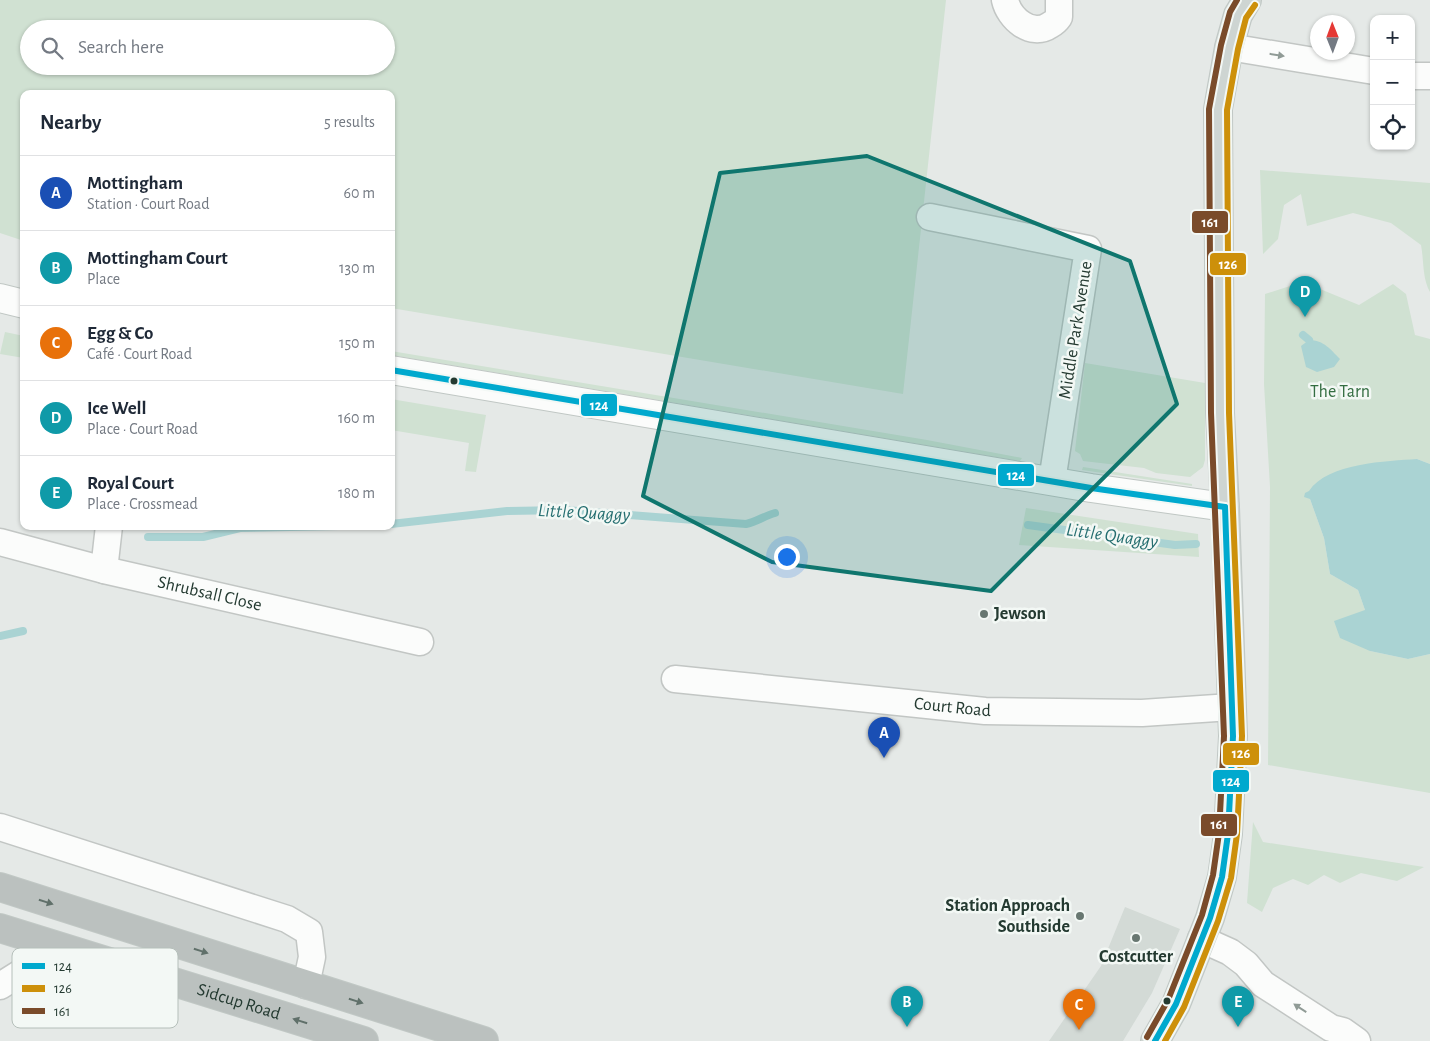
<!DOCTYPE html>
<meta charset="utf-8">
<style>
:root{--surface:#fff;--page:#f6f6f7;--text:#1f2937;--muted:#747a83;--line:#e0e1e3;--accent:#111827}
body{margin:0;font-family:"Alegreya Sans",sans-serif;background:var(--page);color:var(--text)}
.controls{position:absolute;right:15px;top:15px;display:grid;overflow:hidden;border-radius:10px;box-shadow:0 1px 4px #0004}
.controls button{width:45px;height:45px;display:grid;place-items:center;padding:0;border:0;border-bottom:1px solid var(--line);background:var(--surface);color:var(--text);font:25px sans-serif}
.compass{position:absolute;left:1310px;top:15px;width:45px;height:45px;border-radius:50%;background:var(--surface);box-shadow:0 1px 4px #0004;rotate:359deg}
.you{position:absolute;left:786px;top:556px;width:18px;height:18px;margin:-12px;border:4px solid #fff;border-radius:50%;background:#1a73e8;box-shadow:0 0 0 8px #1a73e833}
.badge{display:grid;place-items:center;width:32px;height:32px;border-radius:50%;background:var(--accent);color:#fff;font-size:16px;font-weight:700}
.pin{position:absolute;translate:-50% -41px;filter:drop-shadow(0 1px 2px #0008)}
.pin::after{content:'';position:absolute;top:26px;width:18px;height:15px;background:inherit;clip-path:polygon(0 0,100% 0,50% 100%)}
.list{margin:0;padding:0;list-style:none}
h2{display:flex;justify-content:space-between;align-items:center;height:65px;margin:0;padding:0 20px;font-size:21px}
h2 small{font-size:16px;font-weight:400;color:var(--muted)}
.list li{display:grid;grid-template-columns:32px 1fr auto;gap:15px;align-items:center;box-sizing:border-box;height:75px;padding:0 20px;border-top:1px solid var(--line)}
.list b{display:block;font-size:19px;white-space:nowrap}
.list p{margin:0;font-size:16px;white-space:nowrap;color:var(--muted)}
.list em{font-size:16px;font-style:normal;color:var(--muted)}
.icon{flex:none;width:28px;height:28px;fill:none;stroke:currentColor;stroke-width:2;stroke-linecap:round;stroke-linejoin:round}
.map{position:relative;flex:none;width:1430px;height:1041px;overflow:hidden}
.search{position:absolute;background:var(--surface);box-shadow:0 1px 4px #0004;left:20px;top:20px;width:375px;height:55px;display:flex;align-items:center;gap:12px;box-sizing:border-box;padding:0 18px;border-radius:28px;color:var(--muted);font-size:19px}
.panel{position:absolute;background:var(--surface);box-shadow:0 1px 4px #0004;left:20px;top:90px;width:375px;height:440px;border-radius:10px}
.map>svg:first-child{display:block}
.built{fill:#d3dad6}
.green{fill:#d0e1d2;fill-rule:evenodd}
.water{fill:#aad3d3}
.lines{fill:none;stroke-linecap:round;stroke-linejoin:round}
.stream{stroke:#aad3d3;stroke-width:8}
.street-casing{stroke:#c2c6c4;stroke-width:29}
.secondary-casing{stroke:#c0c7c4;stroke-width:30}
.primary-casing{stroke:#c1c8c5;stroke-width:30}
.highway-casing{stroke:#c1c8c5;stroke-width:30}
.street{stroke:#fbfcfb;stroke-width:26}
.secondary{stroke:#fbfcfb;stroke-width:28}
.primary{stroke:#ced5d2;stroke-width:28}
.highway{stroke:#bbc1bf;stroke-width:28}
.bus-1-casing{stroke:#f3f8f5;stroke-width:10}
.bus-2-casing{stroke:#f3f8f5;stroke-width:10}
.bus-3-casing{stroke:#f3f8f5;stroke-width:10}
.bus-1{stroke:#00a9ce;stroke-width:6}
.bus-2{stroke:#cd900a;stroke-width:6}
.bus-3{stroke:#7a4b2a;stroke-width:6}
.oneway{fill:#909b96}
.oneway2{fill:#60706a}
.marked{fill:#0f766e;fill-opacity:0.2;stroke:#0f766e;stroke-width:4;stroke-linejoin:round}
.bus-dot{fill:#243a31;stroke:#f3f8f5;stroke-width:2}
.poi-dot{fill:#687771;stroke:#f3f8f5;stroke-width:2}
.labels{text-anchor:middle;dominant-baseline:central;stroke-width:5;stroke-linejoin:round;paint-order:stroke}
.street-label{font-size:18px;fill:#243a31;stroke:#f3f8f5}
.park-label{font-size:18px;fill:#336d41;stroke:#f3f8f5}
.poi-label{font-size:18px;font-weight:bold;fill:#243a31;stroke:#f3f8f5;text-anchor:start}
.water-label{font-size:19px;font-style:italic;fill:#256e70;stroke:#f3f8f5}
.key{fill:#f3f8f5;stroke:#b5bfba;stroke-width:1}
.key-label{font-size:14px;fill:#243a31}
.line-badge{stroke:#f3f8f5;stroke-width:2}
.badge-label{font-size:14px;text-anchor:middle;font-weight:bold;fill:#fff}
</style>
<div class="map">
<svg width="1430" height="1041" viewBox="0 0 1430 1041">
<rect width="100%" height="100%" fill="#e5e9e7"/>
<path class="built" d="M1125 907 1180 929 1152 993 1123 1041H1049L1101 966Z"/>
<g class="green">
<path d="M0 0H946L903 394 391 308V94H24V241L0 233ZM29 29H386V66H29Z"/>
<path d="M1260 170 1430 183V292C1422 278 1424 260 1421 245L1391 223 1353 213 1307 226 1301 194 1284 205 1278 239 1263 254Z"/>
<path d="M1393 284 1406 294 1415 335 1430 339V464L1417 459 1310 499 1324 538 1330 574 1358 590 1365 610 1370 651 1408 659 1430 654V793L1268 765 1270 487 1264 384 1265 294 1290 286 1320 289 1359 305Z"/>
<path d="M5 332 24 336V358L0 354Z"/>
<path d="M391 351 927 440 1022 458 1020 461 391 355Z"/>
<path d="M1085 363 1205 383V460L1203 467 1190 477 1156 473 1144 468 1083 461 1080 454 1075 451Z"/>
<path d="M391 399 486 415 476 472 465 471 469 443 391 430Z"/>
<path d="M1083 467 1192 484V486L1082 470Z"/>
<path d="M1026 508 1198 534 1199 557 1019 545Z"/>
<path d="M1253 822 1263 842 1424 867 1397 881 1361 873 1340 883 1324 875 1308 885 1293 879 1273 888 1262 912 1247 903Z"/>
</g>
<g class="water">
<path d="M1309 340C1324 340 1331 350 1340 359L1334 367 1317 372 1306 367 1301 346Z"/>
<path d="M1417 459 1430 464V654L1408 659 1370 651 1340 638 1334 621 1365 610 1358 590 1330 574 1324 538 1310 499 1304 497 1305 493 1309 491C1327 463 1388 461 1417 459Z"/>
</g>
<g class="lines">
<g class="stream">
<path d="M1303 335 1309 340"/>
<path d="M391 524 507 511 565 510 746 524C756 522 764 516 775 513"/>
<path d="M1028 525 1175 545 1196 544"/>
<path d="M148 537H203L240 528 338 526"/>
<path d="M0 636 23 631"/>
</g>
<g class="street-casing">
<g id="street">
<path d="M1005 0C1009 18 1031 38 1050 25 1054 23 1057 20 1059 17V0"/>
<path d="M1229 47 1374 71"/>
<path d="M1411 76H1430"/>
<path d="M930 217 1088 249 1052 481"/>
<path id="s1" d="M0 542 104 570 420 642"/>
<path d="M104 570 109 526"/>
<path id="s2" d="M675 679 985 711 1142 713 1231 707"/>
<path d="M0 827 287 919 309 932 312 957 306 985"/>
<path d="M1201 939 1230 952 1246 964 1263 984 1331 1028 1343 1031 1357 1041"/>
<path d="M0 986 27 969 40 941"/>
</g>
</g>
<g class="secondary-casing">
<g id="secondary">
<path d="M0 298 24 304"/>
<path d="M391 370 1091 488 1225 507"/>
</g>
</g>
<g class="primary-casing">
<path id="primary" d="M1155 1041 1176 1004 1210 918 1222 877 1228 834 1233 736 1225 507 1220 413 1218 109 1229 47 1238 15 1247 0"/>
</g>
<g class="highway-casing">
<g id="highway">
<path d="M0 887 484 1041"/>
<path id="s3" d="M0 928 364 1041"/>
</g>
</g>
<use href="#street" class="street"/>
<use href="#secondary" class="secondary"/>
<use href="#primary" class="primary"/>
<use href="#highway" class="highway"/>
<g class="bus-1-casing">
<g id="bus-1">
<path d="M391 370 1091 488 1225 507"/>
<path d="M1155 1041 1176 1004 1210 918 1222 877 1228 834 1233 736 1225 507"/>
</g>
</g>
<g class="bus-2-casing">
<path id="bus-2" d="M1165 1041 1184 1007 1218 921 1231 878 1237 834 1242 736 1229 413 1227 110 1238 49 1246 18 1255 5"/>
</g>
<g class="bus-3-casing">
<path id="bus-3" d="M1147 1037 1168 1000 1202 915 1213 875 1219 833 1224 736 1211 413 1209 109 1221 45 1230 12 1237 0"/>
</g>
<use href="#bus-1" class="bus-1"/>
<use href="#bus-2" class="bus-2"/>
<use href="#bus-3" class="bus-3"/>
</g>
<defs><path id="oneway-solid" d="M-6-.8H1V-3.2L6.5 0L1 3.2V.8H-6Z" transform="scale(1.25)"/></defs>
<g class="oneway">
<use href="#oneway-solid" transform="translate(1277 55) rotate(9)"/>
<use href="#oneway-solid" transform="translate(1300 1008) rotate(-147)"/>
</g>
<g class="oneway2">
<use href="#oneway-solid" transform="translate(46 902) rotate(18)"/>
<use href="#oneway-solid" transform="translate(201 951) rotate(18)"/>
<use href="#oneway-solid" transform="translate(356 1001) rotate(18)"/>
<use href="#oneway-solid" transform="translate(300 1021) rotate(-163)"/>
</g>
<path class="marked" d="M867 156 1130 261 1177 404 991 591 772 562 643 496 720 173Z"/>
<g class="bus-dot">
<circle cx="454" cy="381" r="4.5"/>
<circle cx="1167" cy="1001" r="4.5"/>
</g>
<g class="poi-dot">
<circle cx="984" cy="614" r="5"/>
<circle cx="1080" cy="916" r="5"/>
<circle cx="1136" cy="938" r="5"/>
</g>
<g class="labels">
<g class="street-label">
<text transform="translate(1076 330) rotate(-81)">Middle Park Avenue</text>
<text stroke="none"><textPath href="#s1" startOffset="216">Shrubsall Close</textPath></text>
<text stroke="none"><textPath href="#s2" startOffset="279">Court Road</textPath></text>
<text stroke="none"><textPath href="#s3" startOffset="250">Sidcup Road</textPath></text>
</g>
<g class="park-label">
<text x="1340" y="392">The Tarn</text>
</g>
<g class="poi-label">
<text x="994" y="614">Jewson</text>
<text x="1070" y="906" text-anchor="end">Station Approach<tspan x="1070" dy="21">Southside</tspan></text>
<text x="1136" y="957" text-anchor="middle">Costcutter</text>
</g>
<g class="water-label">
<text transform="translate(584 513) rotate(3)">Little Quaggy</text>
<text transform="translate(1112 536) rotate(8)">Little Quaggy</text>
</g>
</g>
<rect x="12" y="948" width="166" height="80" rx="8" class="key"/>
<rect x="22" y="963" width="23" height="6" fill="#00a9ce"/>
<rect x="22" y="985" width="23" height="7" fill="#cd900a"/>
<rect x="22" y="1008" width="23" height="6" fill="#7a4b2a"/>
<g class="key-label">
<text x="54" y="971">124</text>
<text x="54" y="993">126</text>
<text x="54" y="1016">161</text>
</g>
<g class="line-badge">
<rect x="1191" y="210" width="38" height="24" rx="5" fill="#7a4b2a"/>
<rect x="1209" y="252" width="38" height="24" rx="5" fill="#cd900a"/>
<rect x="580" y="393" width="38" height="24" rx="5" fill="#00a9ce"/>
<rect x="997" y="463" width="38" height="24" rx="5" fill="#00a9ce"/>
<rect x="1222" y="742" width="38" height="24" rx="5" fill="#cd900a"/>
<rect x="1212" y="769" width="38" height="24" rx="5" fill="#00a9ce"/>
<rect x="1200" y="813" width="38" height="24" rx="5" fill="#7a4b2a"/>
</g>
<g class="badge-label">
<text x="1210" y="227">161</text>
<text x="1228" y="269">126</text>
<text x="599" y="410">124</text>
<text x="1016" y="480">124</text>
<text x="1241" y="758">126</text>
<text x="1231" y="786">124</text>
<text x="1219" y="829">161</text>
</g>
</svg>
<div class="controls">
<button>+</button>
<button>−</button>
<button><svg class="icon" aria-label="locate" viewBox="0 0 24 24"><circle cx="12" cy="12" r="6"/><path d="M12 2v4M12 18v4M2 12h4M18 12h4"/></svg></button>
</div>
<svg class="compass" viewBox="-18 -18 36 36"><path d="M0-13l5 13h-10z" fill="#e53935"/><path d="M0 13l5-13h-10z" fill="#747a83"/></svg>
<div class="you"></div>
<div class="pin badge" style="left:884px;top:758px;background:#1a4fb4">A</div>
<div class="pin badge" style="left:907px;top:1027px;background:#0f9aa8">B</div>
<div class="pin badge" style="left:1079px;top:1030px;background:#e8710a">C</div>
<div class="pin badge" style="left:1305px;top:317px;background:#0f9aa8">D</div>
<div class="pin badge" style="left:1238px;top:1027px;background:#0f9aa8">E</div>
<div class="search"><svg class="icon" aria-label="search" viewBox="0 0 24 24"><circle cx="10" cy="10" r="6"/><path d="M15 15l6 6"/></svg>Search here</div>
<section class="panel">
<h2>Nearby<small>5 results</small></h2>
<ul class="list">
<li><span class="badge" style="background:#1a4fb4">A</span><div><b>Mottingham</b><p>Station · Court Road</p></div><em>60 m</em></li>
<li><span class="badge" style="background:#0f9aa8">B</span><div><b>Mottingham Court</b><p>Place</p></div><em>130 m</em></li>
<li><span class="badge" style="background:#e8710a">C</span><div><b>Egg &amp; Co</b><p>Café · Court Road</p></div><em>150 m</em></li>
<li><span class="badge" style="background:#0f9aa8">D</span><div><b>Ice Well</b><p>Place · Court Road</p></div><em>160 m</em></li>
<li><span class="badge" style="background:#0f9aa8">E</span><div><b>Royal Court</b><p>Place · Crossmead</p></div><em>180 m</em></li>
</ul>
</section>
</div>
